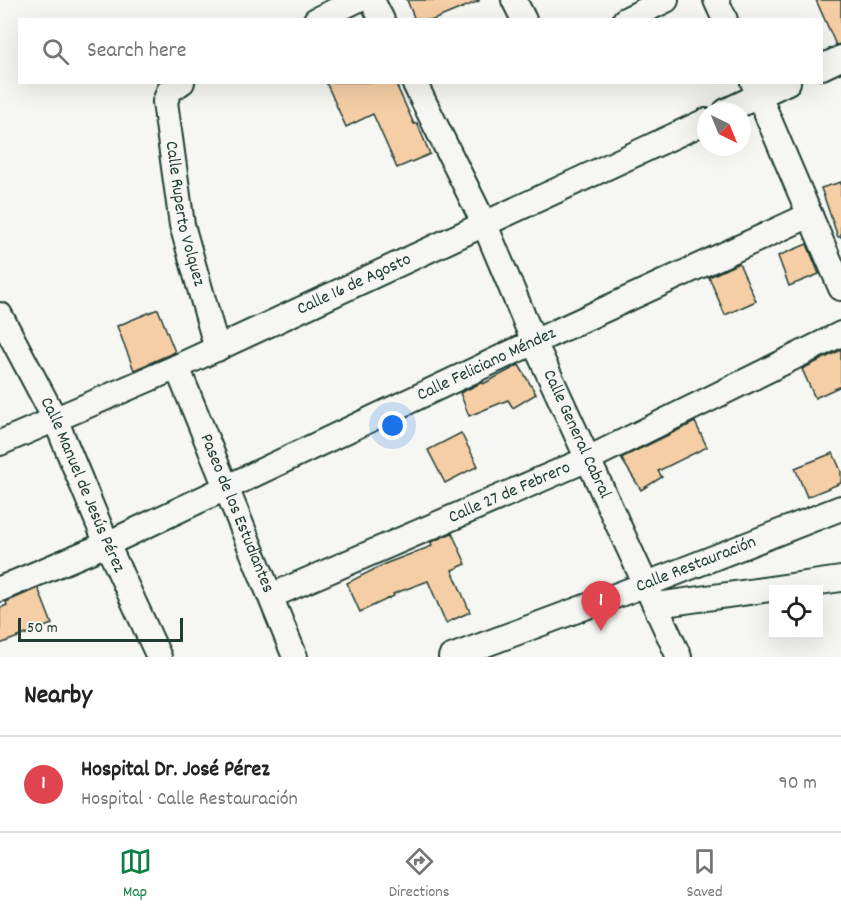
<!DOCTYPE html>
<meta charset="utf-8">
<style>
:root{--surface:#fff;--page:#f2f2f2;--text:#222;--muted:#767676;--line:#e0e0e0;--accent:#0b8043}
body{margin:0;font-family:Dekko,sans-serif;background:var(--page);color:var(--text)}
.controls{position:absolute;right:18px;bottom:18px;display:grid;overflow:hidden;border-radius:0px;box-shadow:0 6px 24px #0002}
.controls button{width:54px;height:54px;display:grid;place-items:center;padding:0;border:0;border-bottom:2px solid var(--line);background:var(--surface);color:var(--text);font:30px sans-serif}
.compass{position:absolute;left:697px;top:102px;width:54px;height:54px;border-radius:50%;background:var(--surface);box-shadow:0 6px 24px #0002;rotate:137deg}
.scale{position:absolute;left:18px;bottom:15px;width:165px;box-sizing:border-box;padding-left:6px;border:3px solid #1f3d34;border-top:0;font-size:16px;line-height:21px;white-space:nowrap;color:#1f3d34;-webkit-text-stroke:4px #f6f6f2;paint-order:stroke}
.you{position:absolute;left:393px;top:426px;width:21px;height:21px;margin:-15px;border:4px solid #fff;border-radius:50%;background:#1a73e8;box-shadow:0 0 0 9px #1a73e833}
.badge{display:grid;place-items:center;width:39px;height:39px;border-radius:50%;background:var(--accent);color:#fff;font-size:20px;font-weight:700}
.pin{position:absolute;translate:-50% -50px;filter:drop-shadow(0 2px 3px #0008)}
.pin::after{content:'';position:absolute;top:32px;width:21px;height:18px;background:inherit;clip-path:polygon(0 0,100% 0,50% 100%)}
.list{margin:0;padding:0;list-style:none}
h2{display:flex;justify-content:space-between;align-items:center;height:78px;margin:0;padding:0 24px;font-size:26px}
h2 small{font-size:20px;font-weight:400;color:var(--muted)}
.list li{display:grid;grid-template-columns:39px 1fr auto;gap:18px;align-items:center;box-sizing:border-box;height:96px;padding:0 24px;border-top:2px solid var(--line)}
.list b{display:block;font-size:22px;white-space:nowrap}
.list p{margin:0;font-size:20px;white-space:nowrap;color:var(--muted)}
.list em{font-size:20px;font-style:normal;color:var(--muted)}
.icon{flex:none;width:33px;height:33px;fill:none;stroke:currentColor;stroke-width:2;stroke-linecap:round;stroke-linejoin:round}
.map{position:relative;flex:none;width:841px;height:657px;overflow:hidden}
.search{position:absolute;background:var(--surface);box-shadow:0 6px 24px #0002;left:18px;right:18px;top:18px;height:66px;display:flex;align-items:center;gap:15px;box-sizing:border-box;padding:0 21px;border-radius:0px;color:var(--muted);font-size:22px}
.sheet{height:174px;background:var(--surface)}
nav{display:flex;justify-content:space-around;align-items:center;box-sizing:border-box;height:84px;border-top:2px solid var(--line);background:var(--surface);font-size:16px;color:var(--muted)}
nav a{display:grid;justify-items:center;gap:3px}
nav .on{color:var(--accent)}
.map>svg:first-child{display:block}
.building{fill:#f5cea5;stroke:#1f3d34;stroke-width:1.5}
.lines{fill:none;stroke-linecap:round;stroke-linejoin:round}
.street-casing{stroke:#1f3d34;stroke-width:28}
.street{stroke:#f6f6f2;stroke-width:24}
.labels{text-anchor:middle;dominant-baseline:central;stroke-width:4.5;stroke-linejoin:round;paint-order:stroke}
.street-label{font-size:18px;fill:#1f3d34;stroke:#f6f6f2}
</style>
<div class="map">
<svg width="841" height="657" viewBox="0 0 841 657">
<rect width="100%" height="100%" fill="#f6f6f2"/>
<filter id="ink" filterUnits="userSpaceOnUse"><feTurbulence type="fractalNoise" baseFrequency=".0167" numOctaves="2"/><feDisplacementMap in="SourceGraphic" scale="12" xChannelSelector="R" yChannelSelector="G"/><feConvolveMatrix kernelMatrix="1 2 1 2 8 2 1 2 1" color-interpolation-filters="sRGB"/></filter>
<g filter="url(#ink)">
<g class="building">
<path d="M407 0H479V1L433 20H415Z"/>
<path d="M816 0H841V44L836 45Z"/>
<path d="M326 82H395L414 124 417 123 430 154 397 168 373 114 346 127Z"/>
<path d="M841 182V237H838L821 188Z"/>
<path d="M807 244 819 274 789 286 778 256Z"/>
<path d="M739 263 756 301 725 315 709 277Z"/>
<path d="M158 309 175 352 134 370 117 326Z"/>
<path d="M841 350V386L815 398 802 369Z"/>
<path d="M519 365 536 394 513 408 508 400 469 416 460 393 483 382V384Z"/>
<path d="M695 422 707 447 658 471 662 477 641 490 621 458Z"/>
<path d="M461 433 478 466 445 483 428 450Z"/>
<path d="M833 453 841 471V483L807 497 795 468Z"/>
<path d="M452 533 466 564 452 570 470 612 446 623 428 581 393 594 394 596 360 612 347 583 387 563 432 546 431 542Z"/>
<path d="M38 588 52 624 0 644V608L7 605 6 602Z"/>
</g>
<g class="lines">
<g class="street-casing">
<g id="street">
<path d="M372 0 382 20"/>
<path d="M514 0 524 20"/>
<path d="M716 0 725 20"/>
<path d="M316 20 357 0"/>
<path d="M625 20 666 0"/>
<path d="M822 67 841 58"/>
<path id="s1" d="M182 82 169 91 165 102 182 225 217 349"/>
<path id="s2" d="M414 82 485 225 534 342 679 657"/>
<path d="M753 82 841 288"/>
<path d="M726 111 788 82"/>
<path id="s3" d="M0 315 55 419 107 544 159 657"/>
<path id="s4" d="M177 367 295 657"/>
<path id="s5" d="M0 443 177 367 706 121"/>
<path id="s6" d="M0 589 107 544 534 342 810 215"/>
<path id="s7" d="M271 596 588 459 841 334"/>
<path d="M657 605 841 579"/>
<path id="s8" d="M451 657 647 584 841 508"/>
</g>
</g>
<use href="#street" class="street"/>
</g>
</g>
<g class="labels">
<g class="street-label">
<text stroke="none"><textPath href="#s1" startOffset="141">Calle Ruperto Volquez</textPath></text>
<text stroke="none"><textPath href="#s5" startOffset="388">Calle 16 de Agosto</textPath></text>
<text stroke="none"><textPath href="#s6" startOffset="536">Calle Feliciano Méndez</textPath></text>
<text stroke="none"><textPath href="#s2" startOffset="388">Calle General Cabral</textPath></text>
<text stroke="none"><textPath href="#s3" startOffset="189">Calle Manuel de Jesús Pérez</textPath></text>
<text stroke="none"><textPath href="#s7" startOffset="260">Calle 27 de Febrero</textPath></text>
<text stroke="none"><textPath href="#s4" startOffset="158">Paseo de los Estudiantes</textPath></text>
<text stroke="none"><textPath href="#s8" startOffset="262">Calle Restauración</textPath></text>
</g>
</g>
</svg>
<div class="controls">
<button><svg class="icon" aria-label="locate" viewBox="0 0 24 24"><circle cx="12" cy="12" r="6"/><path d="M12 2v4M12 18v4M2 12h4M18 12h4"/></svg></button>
</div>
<svg class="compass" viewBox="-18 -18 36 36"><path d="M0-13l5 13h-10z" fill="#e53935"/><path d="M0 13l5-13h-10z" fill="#767676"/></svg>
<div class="scale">50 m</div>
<div class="you"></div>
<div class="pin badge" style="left:601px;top:631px;background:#e0444e">1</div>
<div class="search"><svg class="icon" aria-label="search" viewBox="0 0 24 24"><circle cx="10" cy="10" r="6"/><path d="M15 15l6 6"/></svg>Search here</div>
</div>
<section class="sheet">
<h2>Nearby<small></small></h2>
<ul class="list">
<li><span class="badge" style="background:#e0444e">1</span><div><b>Hospital Dr. José Pérez</b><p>Hospital · Calle Restauración</p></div><em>90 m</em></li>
</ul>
</section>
<nav>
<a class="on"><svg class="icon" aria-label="map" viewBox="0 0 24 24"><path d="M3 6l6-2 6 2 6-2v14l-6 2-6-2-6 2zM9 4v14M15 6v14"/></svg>Map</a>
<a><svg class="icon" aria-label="directions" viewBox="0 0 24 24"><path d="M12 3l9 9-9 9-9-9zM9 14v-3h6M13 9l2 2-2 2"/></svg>Directions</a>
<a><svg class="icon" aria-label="saved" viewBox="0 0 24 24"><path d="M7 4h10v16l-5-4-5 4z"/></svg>Saved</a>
</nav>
